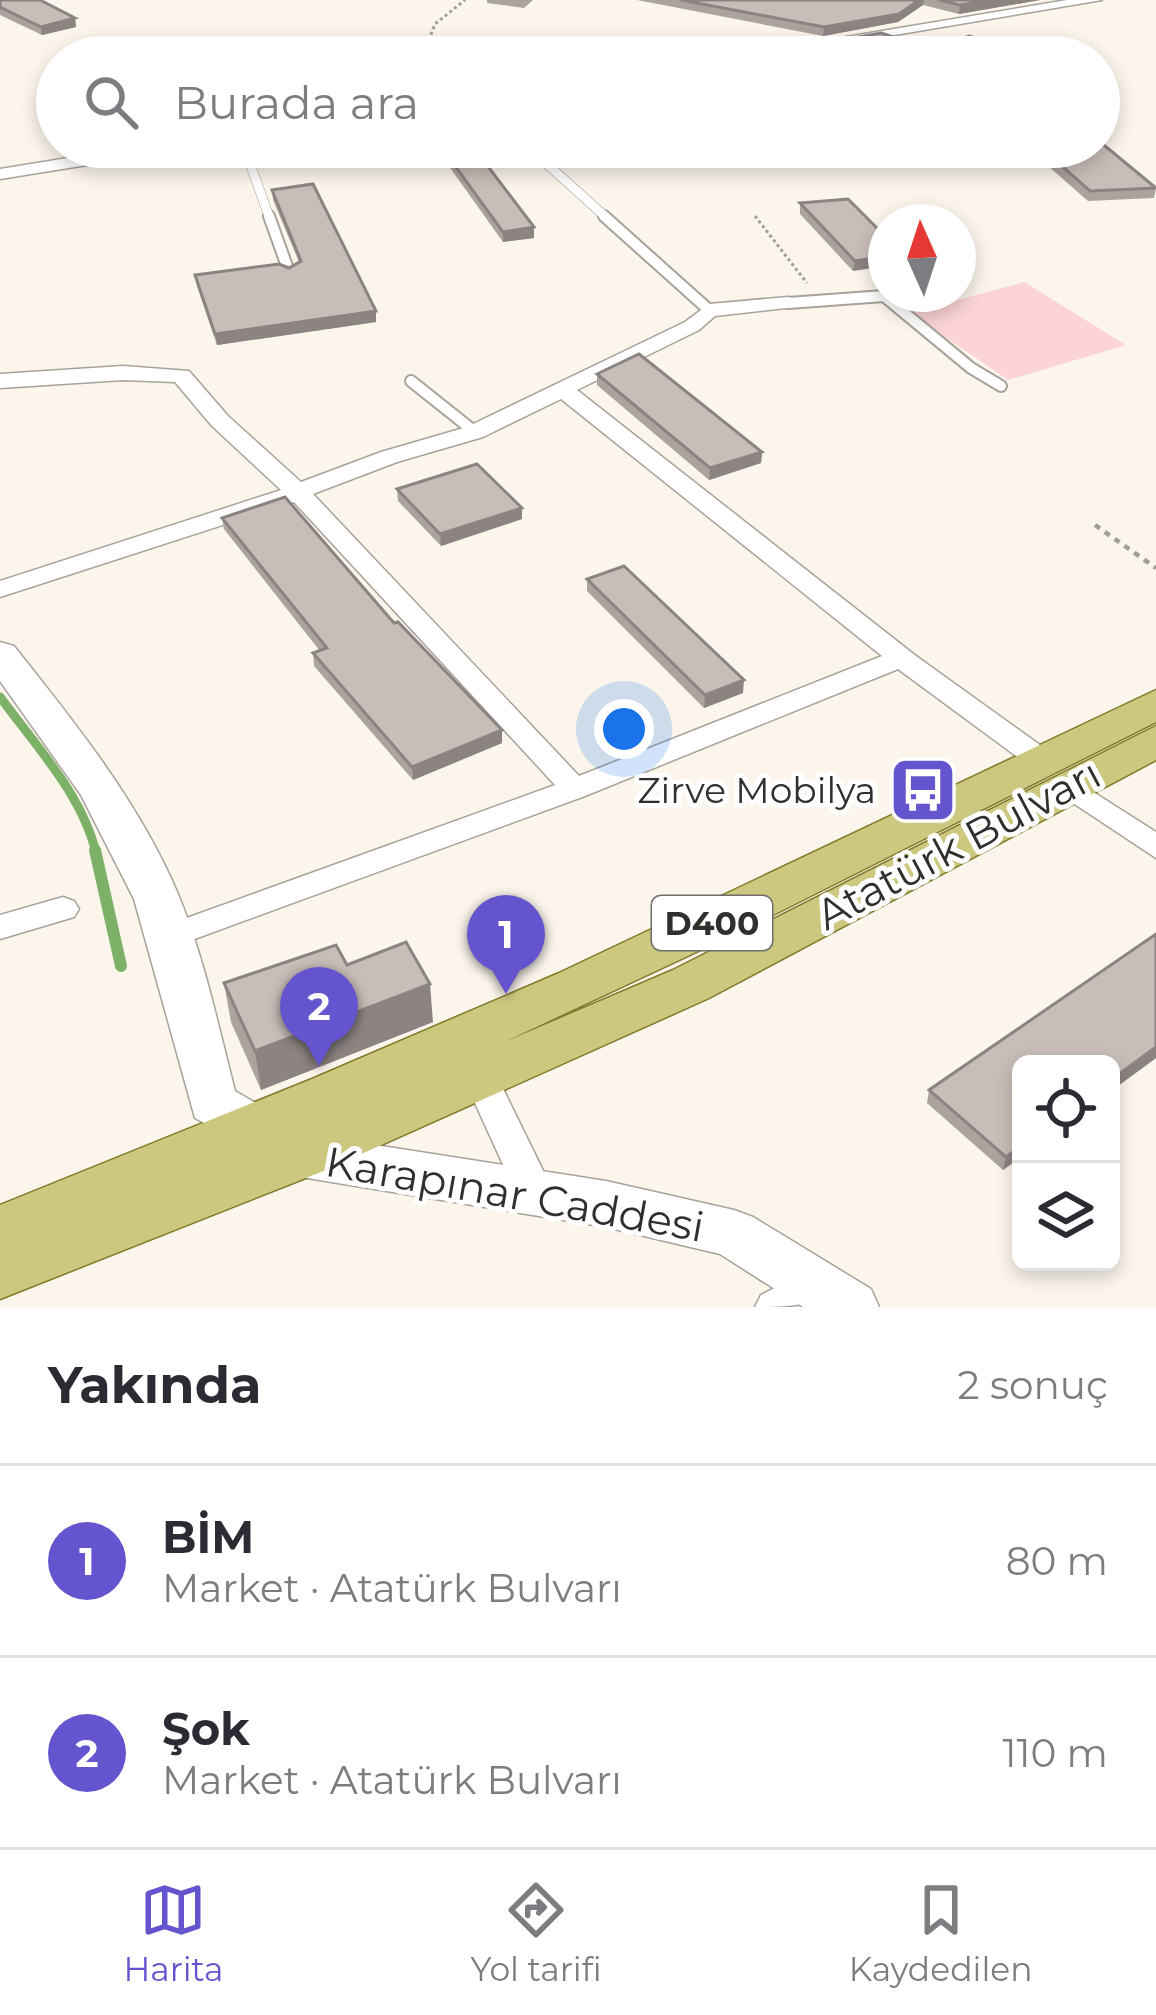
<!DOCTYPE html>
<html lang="tr">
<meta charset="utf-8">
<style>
:root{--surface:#fff;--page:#f2f2f3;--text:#2b2b33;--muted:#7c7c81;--line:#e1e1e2;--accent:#6455ce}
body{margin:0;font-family:Montserrat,sans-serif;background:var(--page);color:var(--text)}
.controls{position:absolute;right:36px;bottom:36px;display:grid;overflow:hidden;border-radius:18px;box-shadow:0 6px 18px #0003}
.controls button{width:108px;height:108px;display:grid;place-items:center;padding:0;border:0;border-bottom:3px solid var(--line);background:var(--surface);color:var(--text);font:60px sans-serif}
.compass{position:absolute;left:868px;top:204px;width:108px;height:108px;border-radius:50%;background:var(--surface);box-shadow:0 6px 18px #0003;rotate:357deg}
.you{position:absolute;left:624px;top:729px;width:42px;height:42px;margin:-30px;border:9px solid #fff;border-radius:50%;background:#1a73e8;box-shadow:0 0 0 18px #1a73e833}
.badge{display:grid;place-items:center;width:78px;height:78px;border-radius:50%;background:var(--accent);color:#fff;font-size:39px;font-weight:700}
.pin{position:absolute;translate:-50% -99px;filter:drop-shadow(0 3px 6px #0008)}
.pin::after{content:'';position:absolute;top:63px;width:42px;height:36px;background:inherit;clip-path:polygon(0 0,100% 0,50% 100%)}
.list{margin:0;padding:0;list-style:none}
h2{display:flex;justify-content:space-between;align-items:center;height:156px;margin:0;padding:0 48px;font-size:51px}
h2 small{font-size:39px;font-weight:400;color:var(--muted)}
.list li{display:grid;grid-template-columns:78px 1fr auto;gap:36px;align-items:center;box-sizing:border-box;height:192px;padding:0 48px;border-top:3px solid var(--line)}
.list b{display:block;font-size:45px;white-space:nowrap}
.list p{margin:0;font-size:39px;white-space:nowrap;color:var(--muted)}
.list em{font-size:39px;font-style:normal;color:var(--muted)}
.icon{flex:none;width:66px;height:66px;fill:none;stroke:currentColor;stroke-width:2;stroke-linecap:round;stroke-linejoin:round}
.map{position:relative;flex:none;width:1156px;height:1307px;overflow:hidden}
.search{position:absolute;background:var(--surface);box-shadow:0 6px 18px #0003;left:36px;right:36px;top:36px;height:132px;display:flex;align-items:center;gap:30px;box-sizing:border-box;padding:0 42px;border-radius:66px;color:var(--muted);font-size:45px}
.sheet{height:540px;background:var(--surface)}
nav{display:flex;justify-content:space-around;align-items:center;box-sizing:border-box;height:168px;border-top:3px solid var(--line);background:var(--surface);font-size:33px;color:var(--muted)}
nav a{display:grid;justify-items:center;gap:6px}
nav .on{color:var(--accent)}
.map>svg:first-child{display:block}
.green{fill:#fcd4d6}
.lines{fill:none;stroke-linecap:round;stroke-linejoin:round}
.stream-far1{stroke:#7db168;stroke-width:9}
.stream{stroke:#7db168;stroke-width:12}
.lane-far1-casing{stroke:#a8a29a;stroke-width:10}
.lane-casing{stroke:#a8a29a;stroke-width:14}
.street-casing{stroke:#a8a29a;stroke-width:3}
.secondary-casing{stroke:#a8a29a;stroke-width:3}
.primary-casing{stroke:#807b2a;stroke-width:3}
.path-far1{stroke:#a39f98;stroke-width:3;stroke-dasharray:3 3;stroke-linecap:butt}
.path{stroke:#a39f98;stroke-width:4.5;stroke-dasharray:6 6;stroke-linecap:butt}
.lane-far1{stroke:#fff;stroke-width:9}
.lane{stroke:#fff;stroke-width:10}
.street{fill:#fff;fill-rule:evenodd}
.secondary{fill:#fff;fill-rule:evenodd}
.primary{fill:#ccc87f;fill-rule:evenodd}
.wall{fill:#aca39f}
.shaded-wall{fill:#8c8482}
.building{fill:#c8bdb9;stroke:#8c8482;stroke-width:3}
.labels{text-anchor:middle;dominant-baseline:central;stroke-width:10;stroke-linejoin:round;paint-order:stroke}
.shield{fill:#fff;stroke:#6f6d6b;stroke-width:3}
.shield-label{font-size:33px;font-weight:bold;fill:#312f2c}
.poi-label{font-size:36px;fill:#312f2c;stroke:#fff;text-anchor:end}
.near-street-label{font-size:42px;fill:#312f2c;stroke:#fff}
</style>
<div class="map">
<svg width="1156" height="1307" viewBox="0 0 1156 1307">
<rect width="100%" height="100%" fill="#fbf5ec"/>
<path class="green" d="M1024 282 1126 345 1008 380 910 313Z"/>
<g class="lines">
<path class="stream-far1" d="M0 697C35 745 82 794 96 853"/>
<path class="stream" d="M95 850 121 966"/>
<g class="lane-far1-casing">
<g id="lane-far1">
<path d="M244 147 270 219"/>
<path d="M548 165 608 219"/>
</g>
</g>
<g class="lane-casing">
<g id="lane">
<path d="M269 216 288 269"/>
<path d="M604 216 709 310"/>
<path d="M788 303 884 296 971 368 1001 386"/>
<path d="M411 381 475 432"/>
</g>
</g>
<g class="street-casing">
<g id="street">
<path d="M1067 0H1102L764 57H726Z"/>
<path d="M135 147H177L168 152 0 179V169Z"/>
<path d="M788 297 795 299V307L715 316 699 330 577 390 916 656 1051 753 1056 760 1051 767H1031L898 669 585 796 181 944 170 948 159 944 154 936 159 928 555 785 294 502 0 597V581L281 490 212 426 175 382 123 380 0 388V374L123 366 189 371 228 416 301 482 381 452 467 427 685 322 709 304ZM561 399 882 656 579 776 313 494 397 462 483 437Z"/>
<path d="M1068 776 1156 832V858L1058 793 1053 786 1058 779Z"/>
<path d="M63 897 74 901 79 909 74 917 0 939V915Z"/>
<path d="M475 1052 487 1056 554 1193 548 1204 535 1209 522 1204 516 1193 458 1066 463 1056Z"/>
<path d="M817 1266 831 1271 836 1283C822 1307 785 1307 755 1307L761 1295Z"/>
</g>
</g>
<g class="secondary-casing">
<path id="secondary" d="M0 642 14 646C75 723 139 802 178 894 204 957 218 1025 235 1091L311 1135 606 1181 734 1210 753 1217 871 1289 879 1307H803L720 1254 606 1227 301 1177 195 1118 134 899 81 795 0 681Z"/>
</g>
<g class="primary-casing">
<path id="primary" d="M1156 690V722L739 932 502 1043 673 970 1156 726V760L709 998 321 1172 0 1299V1205L312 1079 559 973Z"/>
</g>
<g class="path-far1">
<path d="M422 57 435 24 465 0"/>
<path d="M755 216 807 283"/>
</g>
<path class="path" d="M1095 525 1156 568"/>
<use href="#lane-far1" class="lane-far1"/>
<use href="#lane" class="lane"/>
<use href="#street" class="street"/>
<use href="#secondary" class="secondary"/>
<use href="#primary" class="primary"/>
</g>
<g class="wall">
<path d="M0 0 44 2 75 18 76 27 42 35 0 15Z"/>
<path d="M487 0H533L524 8 487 3Z"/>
<path d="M637 0H1040L959 14 923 5 898 22 823 36Z"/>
<path d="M446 147H607L481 157 534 227V238L503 242 448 165Z"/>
<path d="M1033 147H1099L1156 188 1154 198 1088 201 1032 152Z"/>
<path d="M272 190 376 311V322L217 345 197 286 195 275 289 268 299 262 273 200Z"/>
<path d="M800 203 886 237 853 271 800 214Z"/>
<path d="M597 374 762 452 761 463 709 480 597 385Z"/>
<path d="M397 489 522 519 441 546 398 501Z"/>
<path d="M222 518 394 623 502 730V743L413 780 314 666 313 653 320 651 224 529Z"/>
<path d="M587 579 743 693 704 708 587 591Z"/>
<path d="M1156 934V1058L1111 1091 1021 1064V1157L1003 1170 927 1103 929 1090Z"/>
<path d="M347 965 433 1022 261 1090 231 1022 224 983Z"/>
</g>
<g class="shaded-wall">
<path d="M919 0H924L923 5 898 22 823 36 824 27Z"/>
<path d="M989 0H1040L959 14 960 5Z"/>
<path d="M75 18 76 27 42 35 41 27Z"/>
<path d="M487 147H607L474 158V148Z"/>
<path d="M534 227V238L503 242V232Z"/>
<path d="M886 256V266L853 271 855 261Z"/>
<path d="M376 311V322L217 345 215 334Z"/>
<path d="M762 452 761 463 709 480 710 468Z"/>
<path d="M522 508V519L441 546 440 534Z"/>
<path d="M744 680 743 693 704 708 705 695Z"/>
<path d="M502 730V743L413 780 412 767Z"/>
<path d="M430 984 433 1022 261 1090 255 1051Z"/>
<path d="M1156 1047V1058L1111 1091V1080Z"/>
<path d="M1021 1146V1157L1003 1170 1006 1157Z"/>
</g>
<g class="building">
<path d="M0 0H40L75 18 41 27 0 7Z"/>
<path d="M681 0H919L899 14 824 27Z"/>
<path d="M939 0H989L960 5Z"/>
<path d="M881 33 932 50 969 36 1031 56 743 57Z"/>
<path d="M284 39 289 57H193Z"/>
<path d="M1099 141 1156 188 1090 191 1040 147H1099Z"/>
<path d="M447 147H487L474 148 534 227 503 232 447 155Z"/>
<path d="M313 184 376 311 215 334 195 275 279 264 289 268 301 261 272 190Z"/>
<path d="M848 199 886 237V256L855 261 800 203Z"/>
<path d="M639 354 762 452 710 468 597 374Z"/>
<path d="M477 464 522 508 440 534 397 489Z"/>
<path d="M285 497 394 623 398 622 502 730 412 767 313 653 327 648 222 518Z"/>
<path d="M624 566 744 680 705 695 587 579Z"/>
<path d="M1156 934V1047L1111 1080V1064H1021V1146L1006 1157 929 1090Z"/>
<path d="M406 942 430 984 255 1051 224 983 336 945 347 965Z"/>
</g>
<defs>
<g id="bus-square" transform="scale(3.45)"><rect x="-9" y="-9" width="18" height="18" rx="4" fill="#6455ce" stroke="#fff"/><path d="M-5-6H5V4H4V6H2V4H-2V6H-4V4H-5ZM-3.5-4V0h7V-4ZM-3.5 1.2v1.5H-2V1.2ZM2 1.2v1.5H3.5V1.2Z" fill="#fff"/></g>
</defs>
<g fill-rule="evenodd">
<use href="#bus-square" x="923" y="790"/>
</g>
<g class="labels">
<rect class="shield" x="652" y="896" width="120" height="54" rx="9"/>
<g class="shield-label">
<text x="712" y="923">D400</text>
</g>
<g class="poi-label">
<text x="876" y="790">Zirve Mobilya</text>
</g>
<g class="near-street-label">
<text transform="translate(958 844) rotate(-28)">Atatürk Bulvarı</text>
<text transform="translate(515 1194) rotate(10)">Karapınar Caddesi</text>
</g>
</g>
</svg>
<div class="controls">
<button><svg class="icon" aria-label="locate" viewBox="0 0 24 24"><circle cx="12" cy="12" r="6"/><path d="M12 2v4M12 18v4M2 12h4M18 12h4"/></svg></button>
<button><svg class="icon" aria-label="layers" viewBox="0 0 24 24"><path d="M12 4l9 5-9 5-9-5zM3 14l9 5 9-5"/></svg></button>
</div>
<svg class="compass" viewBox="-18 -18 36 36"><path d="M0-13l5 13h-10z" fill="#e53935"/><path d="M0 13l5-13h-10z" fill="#7c7c81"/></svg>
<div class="you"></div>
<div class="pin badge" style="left:506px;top:994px">1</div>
<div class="pin badge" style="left:319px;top:1066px">2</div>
<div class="search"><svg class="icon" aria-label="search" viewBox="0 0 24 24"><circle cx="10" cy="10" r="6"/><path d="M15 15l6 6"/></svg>Burada ara</div>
</div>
<section class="sheet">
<h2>Yakında<small>2 sonuç</small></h2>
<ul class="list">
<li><span class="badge">1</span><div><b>BİM</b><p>Market · Atatürk Bulvarı</p></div><em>80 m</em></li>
<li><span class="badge">2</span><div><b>Şok</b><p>Market · Atatürk Bulvarı</p></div><em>110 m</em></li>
</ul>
</section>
<nav>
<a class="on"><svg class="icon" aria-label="map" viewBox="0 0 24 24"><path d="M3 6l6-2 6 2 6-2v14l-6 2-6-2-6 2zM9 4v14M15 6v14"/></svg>Harita</a>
<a><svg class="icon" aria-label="directions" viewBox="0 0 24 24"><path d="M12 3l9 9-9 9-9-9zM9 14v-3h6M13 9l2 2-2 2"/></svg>Yol tarifi</a>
<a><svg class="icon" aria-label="saved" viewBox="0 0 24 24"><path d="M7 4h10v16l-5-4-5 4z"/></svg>Kaydedilen</a>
</nav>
